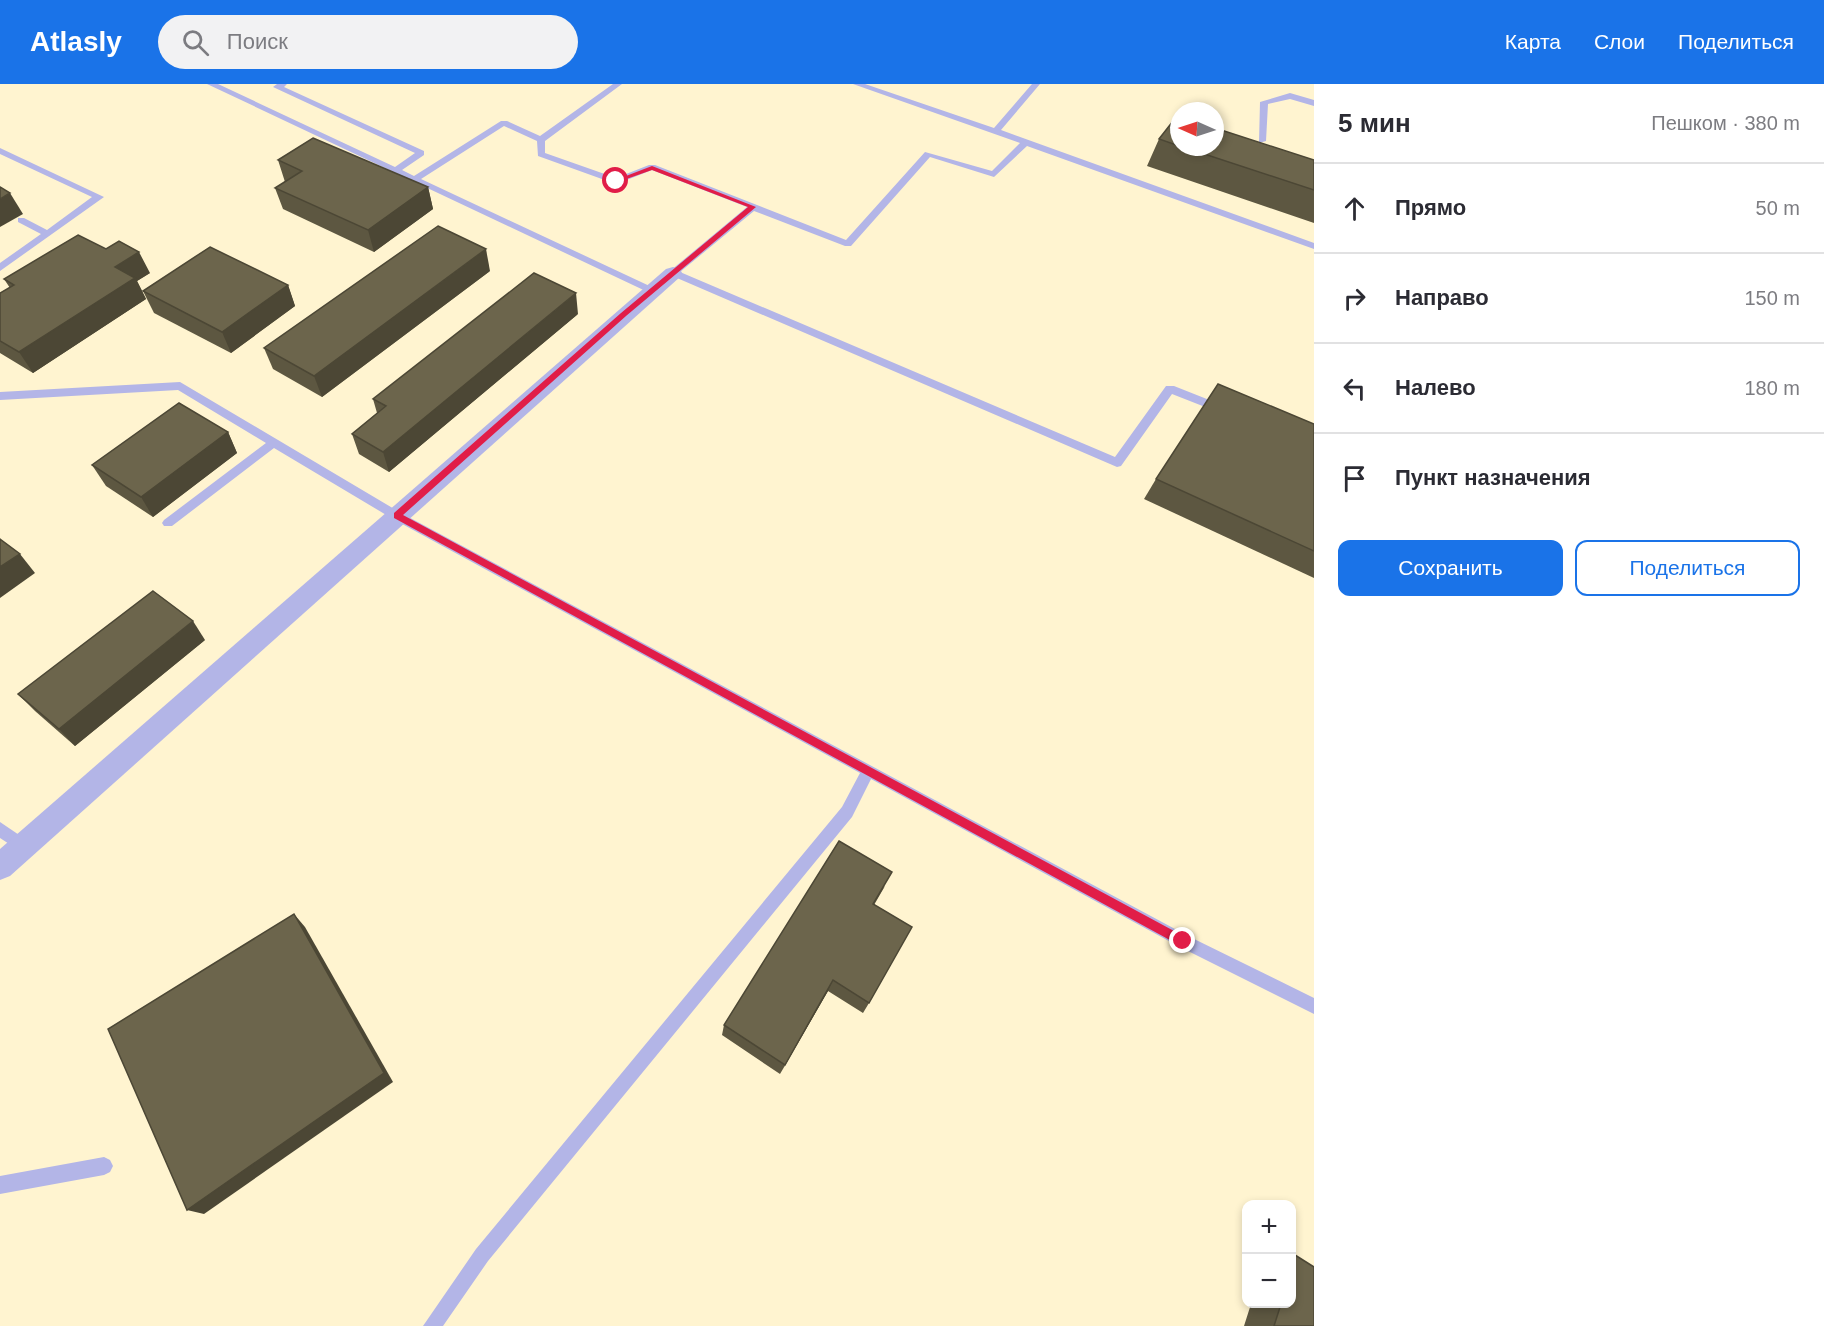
<!DOCTYPE html>
<html lang="ru">
<meta charset="utf-8">
<style>
:root{--surface:#fff;--page:#f2f2f3;--text:#2b2b33;--muted:#7c7c81;--line:#e1e1e2;--accent:#1a73e8}
body{margin:0;font-family:Arial,sans-serif;background:var(--page);color:var(--text)}
.controls{position:absolute;right:18px;bottom:18px;display:grid;overflow:hidden;border-radius:12px;box-shadow:0 3px 9px #0003}
.controls button{width:54px;height:54px;display:grid;place-items:center;padding:0;border:0;border-bottom:2px solid var(--line);background:var(--surface);color:var(--text);font:30px sans-serif}
.compass{position:absolute;left:1170px;top:18px;width:54px;height:54px;border-radius:50%;background:var(--surface);box-shadow:0 3px 9px #0003;rotate:273deg}
.stop{position:absolute;width:18px;height:18px;margin:-14px;border:4px solid #e11d48;border-radius:50%;background:#fff}
.stop.end{background:#e11d48;border-color:#fff;box-shadow:0 2px 6px #0008}
.list{margin:0;padding:0;list-style:none}
h2{display:flex;justify-content:space-between;align-items:center;height:78px;margin:0;padding:0 24px;font-size:26px}
h2 small{font-size:20px;font-weight:400;color:var(--muted)}
.list li{display:grid;grid-template-columns:39px 1fr auto;gap:18px;align-items:center;box-sizing:border-box;height:90px;padding:0 24px;border-top:2px solid var(--line)}
.list b{display:block;font-size:22px;white-space:nowrap}
.list em{font-size:20px;font-style:normal;color:var(--muted)}
.actions{display:flex;gap:12px;padding:18px 24px}
.actions a{flex:1;padding:14px 0;border:2px solid var(--accent);border-radius:12px;text-align:center;font-size:21px;color:var(--accent)}
.actions .main{background:var(--accent);color:#fff}
.icon{flex:none;width:33px;height:33px;fill:none;stroke:currentColor;stroke-width:2;stroke-linecap:round;stroke-linejoin:round}
.map{position:relative;flex:none;width:1314px;height:1242px;overflow:hidden}
header{display:flex;align-items:center;gap:36px;box-sizing:border-box;height:84px;padding:0 30px;background:var(--accent);color:#fff}
header strong{font-size:28px}
nav{display:flex;gap:33px;margin-inline-start:auto;font-size:21px}
.search{width:420px;height:54px;background:var(--page);display:flex;align-items:center;gap:15px;box-sizing:border-box;padding:0 21px;border-radius:33px;color:var(--muted);font-size:22px}
main{display:flex}
aside{flex:1;background:var(--surface)}
.map>svg:first-child{display:block}
.built{fill:#fff4d0;fill-rule:evenodd}
.lines{fill:none;stroke-linecap:round;stroke-linejoin:round}
.service{fill:#b3b5e7;fill-rule:evenodd}
.minor{fill:#b3b5e7;fill-rule:evenodd}
.wall{fill:#5d5741}
.shaded-wall{fill:#4c4735}
.building{fill:#6c654c;stroke:#4c4735;stroke-width:1.5}
.route{fill:#e11d48}
</style>
<header>
<strong>Atlasly</strong>
<div class="search"><svg class="icon" aria-label="search" viewBox="0 0 24 24"><circle cx="10" cy="10" r="6"/><path d="M15 15l6 6"/></svg>Поиск</div>
<nav><a>Карта</a><a>Слои</a><a>Поделиться</a></nav>
</header>
<main>
<div class="map">
<svg width="1314" height="1242" viewBox="0 0 1314 1242">
<rect width="100%" height="100%" fill="#fefbf0"/>
<path class="built" d="M0 0H1314V1242H0ZM1179 27H1215V63H1179ZM1246 1120H1292V1220H1246Z"/>
<g class="lines">
<g class="service">
<path d="M207 0H218L395 83 415 69 273 3 277 0H287L284 3 424 67V71L402 86 414 92 501 37H507L540 52 613 0H622L545 57V69L616 94 649 81H655L846 156 925 68 992 87 1020 59 853 0H865L994 44 1032 0H1040L1001 46 1314 159V165L1027 62 994 93 930 73 851 162H845L754 127 680 188 1115 373 1166 302H1174L1227 323 1229 326 1223 330 1172 310 1121 382 1117 383 670 191V187L747 123 652 86 619 99H613L538 72 537 57 504 42 421 95 656 205 657 207 652 210Z"/>
<path d="M1290 9 1314 16V22L1290 15 1268 20 1266 57 1259 59 1260 18Z"/>
<path d="M0 64 104 113 0 187V179L41 150 18 138V134H24L47 146 92 113 0 70Z"/>
<path d="M180 298 401 429 1188 852 1314 914V930L1178 862 871 695 852 733 488 1177 443 1242H423L476 1165 842 723 860 689 393 435 274 364 172 442H164L162 439 164 436 266 359 178 306 0 316V308Z"/>
<path d="M0 738 28 757 30 762 28 767 23 769 0 754Z"/>
<path d="M104 1073 110 1076 113 1082 110 1088 104 1091 0 1110V1092Z"/>
</g>
<path class="minor" d="M673 183 680 185 682 189 680 193 10 792 0 796V765L666 185Z"/>
</g>
<g class="wall">
<path d="M1179 33V63H1215L1314 76V139L1147 82 1159 55Z"/>
<path d="M278 76 428 103 433 125 374 168 283 125 275 104 285 98Z"/>
<path d="M490 187 322 313 273 285 264 264Z"/>
<path d="M150 189 137 197 146 215 33 289 0 269V209L10 204 4 195Z"/>
<path d="M288 201 295 222 231 269 154 229 143 207Z"/>
<path d="M578 230 389 388 359 370 352 350 377 329 373 315Z"/>
<path d="M1314 340V494L1144 415 1156 395Z"/>
<path d="M228 348 237 369 153 433 106 402 92 381Z"/>
<path d="M205 556 75 662 35 627 18 610Z"/>
<path d="M885 802 874 821 869 919 863 929 828 907 780 990 722 951 724 941Z"/>
<path d="M1295 1171 1314 1242H1244L1251 1220H1292V1172Z"/>
</g>
<g class="shaded-wall">
<path d="M428 103 433 125 374 168 368 146Z"/>
<path d="M10 109 23 130 0 143V115Z"/>
<path d="M486 165 490 187 322 313 314 292Z"/>
<path d="M139 168 150 189 137 197 146 215 33 289 19 268 115 183Z"/>
<path d="M288 201 295 222 231 269 222 248Z"/>
<path d="M576 209 578 230 389 388 383 368Z"/>
<path d="M228 348 237 369 153 433 141 413Z"/>
<path d="M20 470 35 489 0 514V483Z"/>
<path d="M193 537 205 556 75 662 59 645Z"/>
<path d="M294 830 305 843 393 998 204 1130 187 1126Z"/>
<path d="M833 896 828 907 780 990 785 981Z"/>
</g>
<g class="building">
<path d="M1177 32 1179 33V62L1159 55Z"/>
<path d="M1215 44 1314 76V106L1183 63H1215Z"/>
<path d="M313 54 428 103 368 146 275 104 302 87 278 76Z"/>
<path d="M0 103 10 109 0 115Z"/>
<path d="M438 142 486 165 314 292 264 264Z"/>
<path d="M78 151 106 165 119 157 139 168 115 183 135 194 19 268 0 257V209L14 201 4 195Z"/>
<path d="M210 163 288 201 222 248 143 207Z"/>
<path d="M534 189 576 209 383 368 352 350 386 322 373 315Z"/>
<path d="M1218 300 1314 340V467L1156 395Z"/>
<path d="M179 319 228 348 141 413 92 381Z"/>
<path d="M0 455 20 470 0 483Z"/>
<path d="M153 507 193 537 59 645 18 610Z"/>
<path d="M839 757 892 788 873 820 912 843 869 919 833 896 785 981 724 941Z"/>
<path d="M294 830 384 989 187 1126 108 945Z"/>
<path d="M1295 1171 1314 1183V1242H1274L1281 1220H1292V1183Z"/>
</g>
<path class="route" d="M652 82 756 123 626 232 403 431 1187 854V861H1179L394 434V429L621 229 748 123 652 86 618 98 613 97Z"/>
</svg>
<div class="controls">
<button>+</button>
<button>−</button>
</div>
<svg class="compass" viewBox="-18 -18 36 36"><path d="M0-13l5 13h-10z" fill="#e53935"/><path d="M0 13l5-13h-10z" fill="#7c7c81"/></svg>
<div class="stop" style="left:616px;top:97px"></div>
<div class="stop end" style="left:1183px;top:857px"></div>
</div>
<aside>
<h2>5 мин<small>Пешком · 380 m</small></h2>
<ul class="list">
<li><svg class="icon" aria-label="ahead" viewBox="0 0 24 24"><path d="M12 20V5M6 11l6-6 6 6"/></svg><div><b>Прямо</b></div><em>50 m</em></li>
<li><svg class="icon" aria-label="right" viewBox="0 0 24 24"><path d="M7 20v-9h11M14 6l5 5-5 5"/></svg><div><b>Направо</b></div><em>150 m</em></li>
<li><svg class="icon" aria-label="left" viewBox="0 0 24 24"><path d="M17 20v-9H6M10 6l-5 5 5 5"/></svg><div><b>Налево</b></div><em>180 m</em></li>
<li><svg class="icon" aria-label="arrive" viewBox="0 0 24 24"><path d="M6 21V4h12l-3 4 3 4H6"/></svg><div><b>Пункт назначения</b></div></li>
</ul>
<div class="actions"><a class="main">Сохранить</a><a>Поделиться</a></div>
</aside>
</main>
